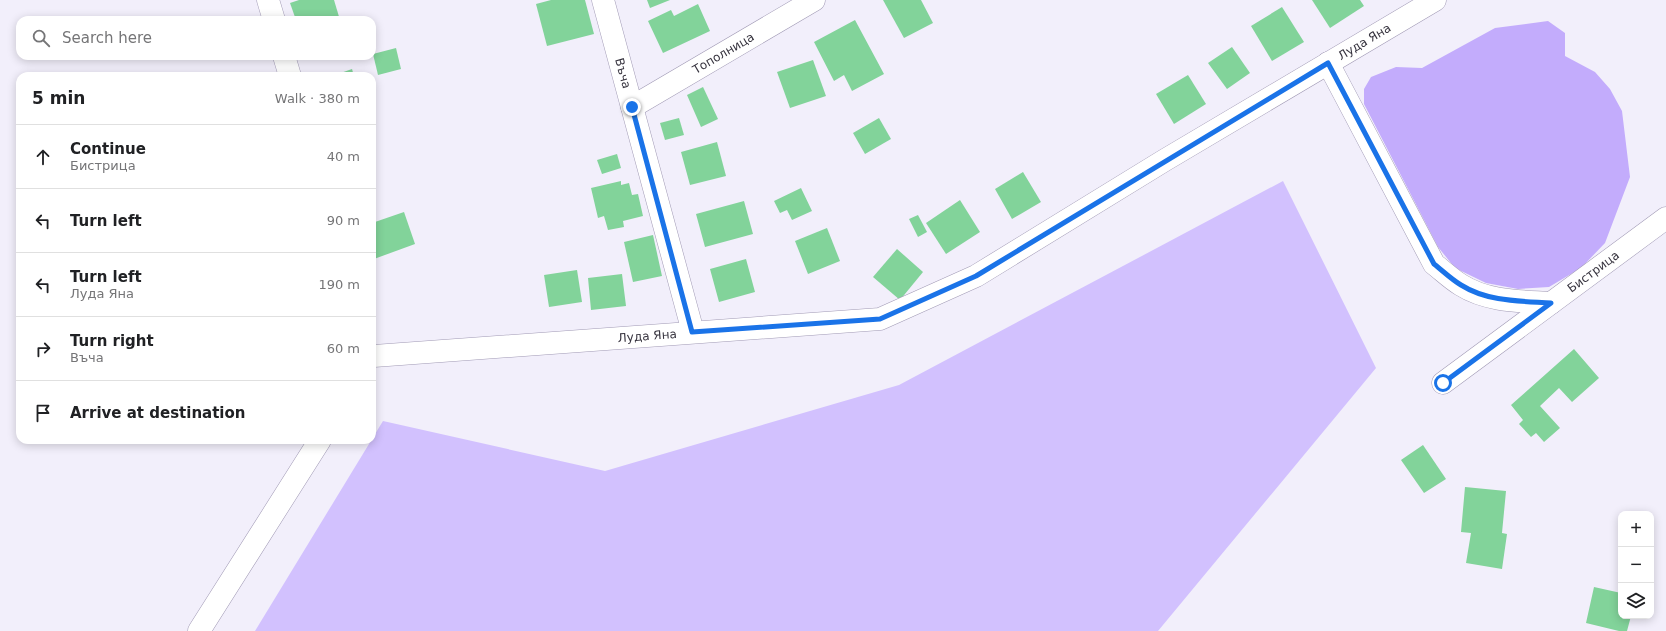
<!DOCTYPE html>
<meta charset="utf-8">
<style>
:root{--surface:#fff;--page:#f6f6f6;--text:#202124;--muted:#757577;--line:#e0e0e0}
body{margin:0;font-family:"DejaVu Sans",sans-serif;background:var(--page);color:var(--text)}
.controls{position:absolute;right:12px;bottom:12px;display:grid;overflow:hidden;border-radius:8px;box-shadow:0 2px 10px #0003}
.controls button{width:36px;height:36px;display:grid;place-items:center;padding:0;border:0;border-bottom:1px solid var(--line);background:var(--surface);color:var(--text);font:20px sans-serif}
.stop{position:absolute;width:12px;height:12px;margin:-9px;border:3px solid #1a73e8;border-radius:50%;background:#fff}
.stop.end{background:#1a73e8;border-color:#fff;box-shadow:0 1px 4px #0008}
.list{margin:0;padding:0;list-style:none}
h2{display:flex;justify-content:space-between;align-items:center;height:52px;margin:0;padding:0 16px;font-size:17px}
h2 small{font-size:13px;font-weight:400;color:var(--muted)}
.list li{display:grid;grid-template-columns:26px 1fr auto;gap:12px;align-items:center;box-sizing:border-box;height:64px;padding:0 16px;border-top:1px solid var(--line)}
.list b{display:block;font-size:15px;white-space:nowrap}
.list p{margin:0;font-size:13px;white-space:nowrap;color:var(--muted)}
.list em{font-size:13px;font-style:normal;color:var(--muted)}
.icon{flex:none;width:22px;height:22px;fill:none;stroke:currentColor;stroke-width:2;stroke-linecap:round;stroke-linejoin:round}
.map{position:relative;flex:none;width:1666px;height:631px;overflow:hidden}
.search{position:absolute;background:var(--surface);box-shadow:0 2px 10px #0003;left:16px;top:16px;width:360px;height:44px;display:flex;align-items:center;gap:10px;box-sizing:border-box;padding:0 14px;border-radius:12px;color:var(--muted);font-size:15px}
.panel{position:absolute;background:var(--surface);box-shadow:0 2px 10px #0003;left:16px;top:72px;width:360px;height:372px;border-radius:12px}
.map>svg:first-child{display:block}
.green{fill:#d2c1fe}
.water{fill:#c3acfc}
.building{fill:#82d39a}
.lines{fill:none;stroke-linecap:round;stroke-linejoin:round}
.street-casing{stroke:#a19ab5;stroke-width:23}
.street{stroke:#fff;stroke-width:22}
.route{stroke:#1a73e8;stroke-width:5}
.labels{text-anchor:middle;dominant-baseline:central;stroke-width:3;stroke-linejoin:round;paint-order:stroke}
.street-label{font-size:12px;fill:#37343f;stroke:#fff}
</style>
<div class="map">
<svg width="1666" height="631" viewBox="0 0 1666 631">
<rect width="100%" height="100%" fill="#f2effb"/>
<path class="green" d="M1283 181 1376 368 1158 631H255L383 421 605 471 899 385Z"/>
<path class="water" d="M1548 21 1565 33V56L1595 72 1610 89 1622 111 1630 177 1605 243 1581 268 1549 287 1518 289 1486 283 1455 268 1438 247 1364 104V89L1371 77 1396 67 1422 68 1495 28Z"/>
<g class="building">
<path d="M299 0H334L340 20H296L290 3Z"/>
<path d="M551 0H585L594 34 547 46 536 4Z"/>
<path d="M647 0H670L650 8Z"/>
<path d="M883 0H921L933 23 904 38Z"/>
<path d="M1312 0H1360L1364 6 1330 28Z"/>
<path d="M698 4 710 31 663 53 648 21 671 10 674 16Z"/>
<path d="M1282 7 1304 42 1272 61 1251 26Z"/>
<path d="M855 20 884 74 852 91 844 75 834 81 814 42Z"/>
<path d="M1232 47 1250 73 1227 89 1208 63Z"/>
<path d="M396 48 401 69 378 75 373 54Z"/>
<path d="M813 60 826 96 790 108 777 72Z"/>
<path d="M352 69 354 76H332Z"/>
<path d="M1188 75 1206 104 1174 124 1156 94Z"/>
<path d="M703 87 718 119 701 127 687 95Z"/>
<path d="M679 118 684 135 665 140 660 123Z"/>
<path d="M879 118 891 139 865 154 853 133Z"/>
<path d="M717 142 726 176 690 185 681 152Z"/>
<path d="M617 154 621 168 602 174 597 160Z"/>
<path d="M1023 172 1041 202 1012 219 995 189Z"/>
<path d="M621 181V185L629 183 632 195 638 194 643 216 623 221 624 227 608 230 604 216 598 218 591 188Z"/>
<path d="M801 188 812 211 792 220 787 210 780 213 774 201Z"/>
<path d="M960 200 980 232 946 254 926 223Z"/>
<path d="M744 201 753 234 705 247 696 214Z"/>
<path d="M404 212 415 244 374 259 372 254V223Z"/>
<path d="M918 215 927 232 918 237 909 219Z"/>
<path d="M827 228 840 261 808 274 795 241Z"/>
<path d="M653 235 662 276 633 282 624 242Z"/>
<path d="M897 249 923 272 900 300 873 277Z"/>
<path d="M746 259 755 292 719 302 710 269Z"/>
<path d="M577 270 582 302 549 307 544 275Z"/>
<path d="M622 274 626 306 591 310 588 278Z"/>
<path d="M1574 349 1599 378 1572 402 1559 388 1540 406 1560 428 1544 442 1536 433 1531 437 1519 424 1523 420 1511 405Z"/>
<path d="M1423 445 1446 479 1424 493 1401 460Z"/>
<path d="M1465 487 1506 491 1502 533 1507 534 1502 569 1466 563 1471 533 1461 532Z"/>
<path d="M1594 587 1621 593V616H1631L1627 631H1619L1586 623Z"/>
</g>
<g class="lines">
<g class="street-casing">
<g id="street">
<path d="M268 0 274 20"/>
<path id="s1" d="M603 0 693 332"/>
<path d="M284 56 290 76"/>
<path d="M1328 63 1434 264C1443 271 1451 279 1461 285 1488 302 1521 301 1551 303"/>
<path id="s2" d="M632 107 814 0"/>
<path id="s3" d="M374 356 880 319 976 276 1165 160 1435 0"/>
<path id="s4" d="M1443 383 1666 218"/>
<path d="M199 631 320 440"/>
</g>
</g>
<use href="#street" class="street"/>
</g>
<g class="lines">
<path class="route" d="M632 107 692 332 880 319 976 276 1328 63 1434 264C1443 271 1451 279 1461 285 1488 302 1521 301 1551 303L1443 383"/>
</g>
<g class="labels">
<g class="street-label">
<text stroke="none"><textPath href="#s3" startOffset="1066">Луда Яна</textPath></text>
<text stroke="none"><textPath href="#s2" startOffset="106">Тополница</textPath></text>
<text stroke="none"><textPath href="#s1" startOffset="76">Въча</textPath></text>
<text stroke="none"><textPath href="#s4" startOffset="187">Бистрица</textPath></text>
<text stroke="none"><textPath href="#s3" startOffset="274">Луда Яна</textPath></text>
</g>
</g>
</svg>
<div class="controls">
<button>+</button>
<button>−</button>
<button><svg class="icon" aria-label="layers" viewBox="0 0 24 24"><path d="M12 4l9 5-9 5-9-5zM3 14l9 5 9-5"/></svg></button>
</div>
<div class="stop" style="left:1443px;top:383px"></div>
<div class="stop end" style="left:632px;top:107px"></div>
<div class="search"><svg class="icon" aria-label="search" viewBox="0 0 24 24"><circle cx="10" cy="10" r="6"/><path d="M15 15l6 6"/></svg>Search here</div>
<section class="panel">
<h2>5 min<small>Walk · 380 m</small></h2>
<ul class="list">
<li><svg class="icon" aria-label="ahead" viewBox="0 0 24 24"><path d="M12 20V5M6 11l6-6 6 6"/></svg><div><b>Continue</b><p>Бистрица</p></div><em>40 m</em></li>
<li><svg class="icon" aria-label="left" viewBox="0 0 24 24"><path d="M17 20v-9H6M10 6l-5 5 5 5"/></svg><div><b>Turn left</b></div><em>90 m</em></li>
<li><svg class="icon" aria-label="left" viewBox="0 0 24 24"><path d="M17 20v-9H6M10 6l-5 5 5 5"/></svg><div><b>Turn left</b><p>Луда Яна</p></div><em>190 m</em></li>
<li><svg class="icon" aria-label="right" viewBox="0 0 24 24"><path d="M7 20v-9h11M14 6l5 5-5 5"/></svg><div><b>Turn right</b><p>Въча</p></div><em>60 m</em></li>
<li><svg class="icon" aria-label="arrive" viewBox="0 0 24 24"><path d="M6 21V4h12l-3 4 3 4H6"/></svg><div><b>Arrive at destination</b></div></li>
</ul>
</section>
</div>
